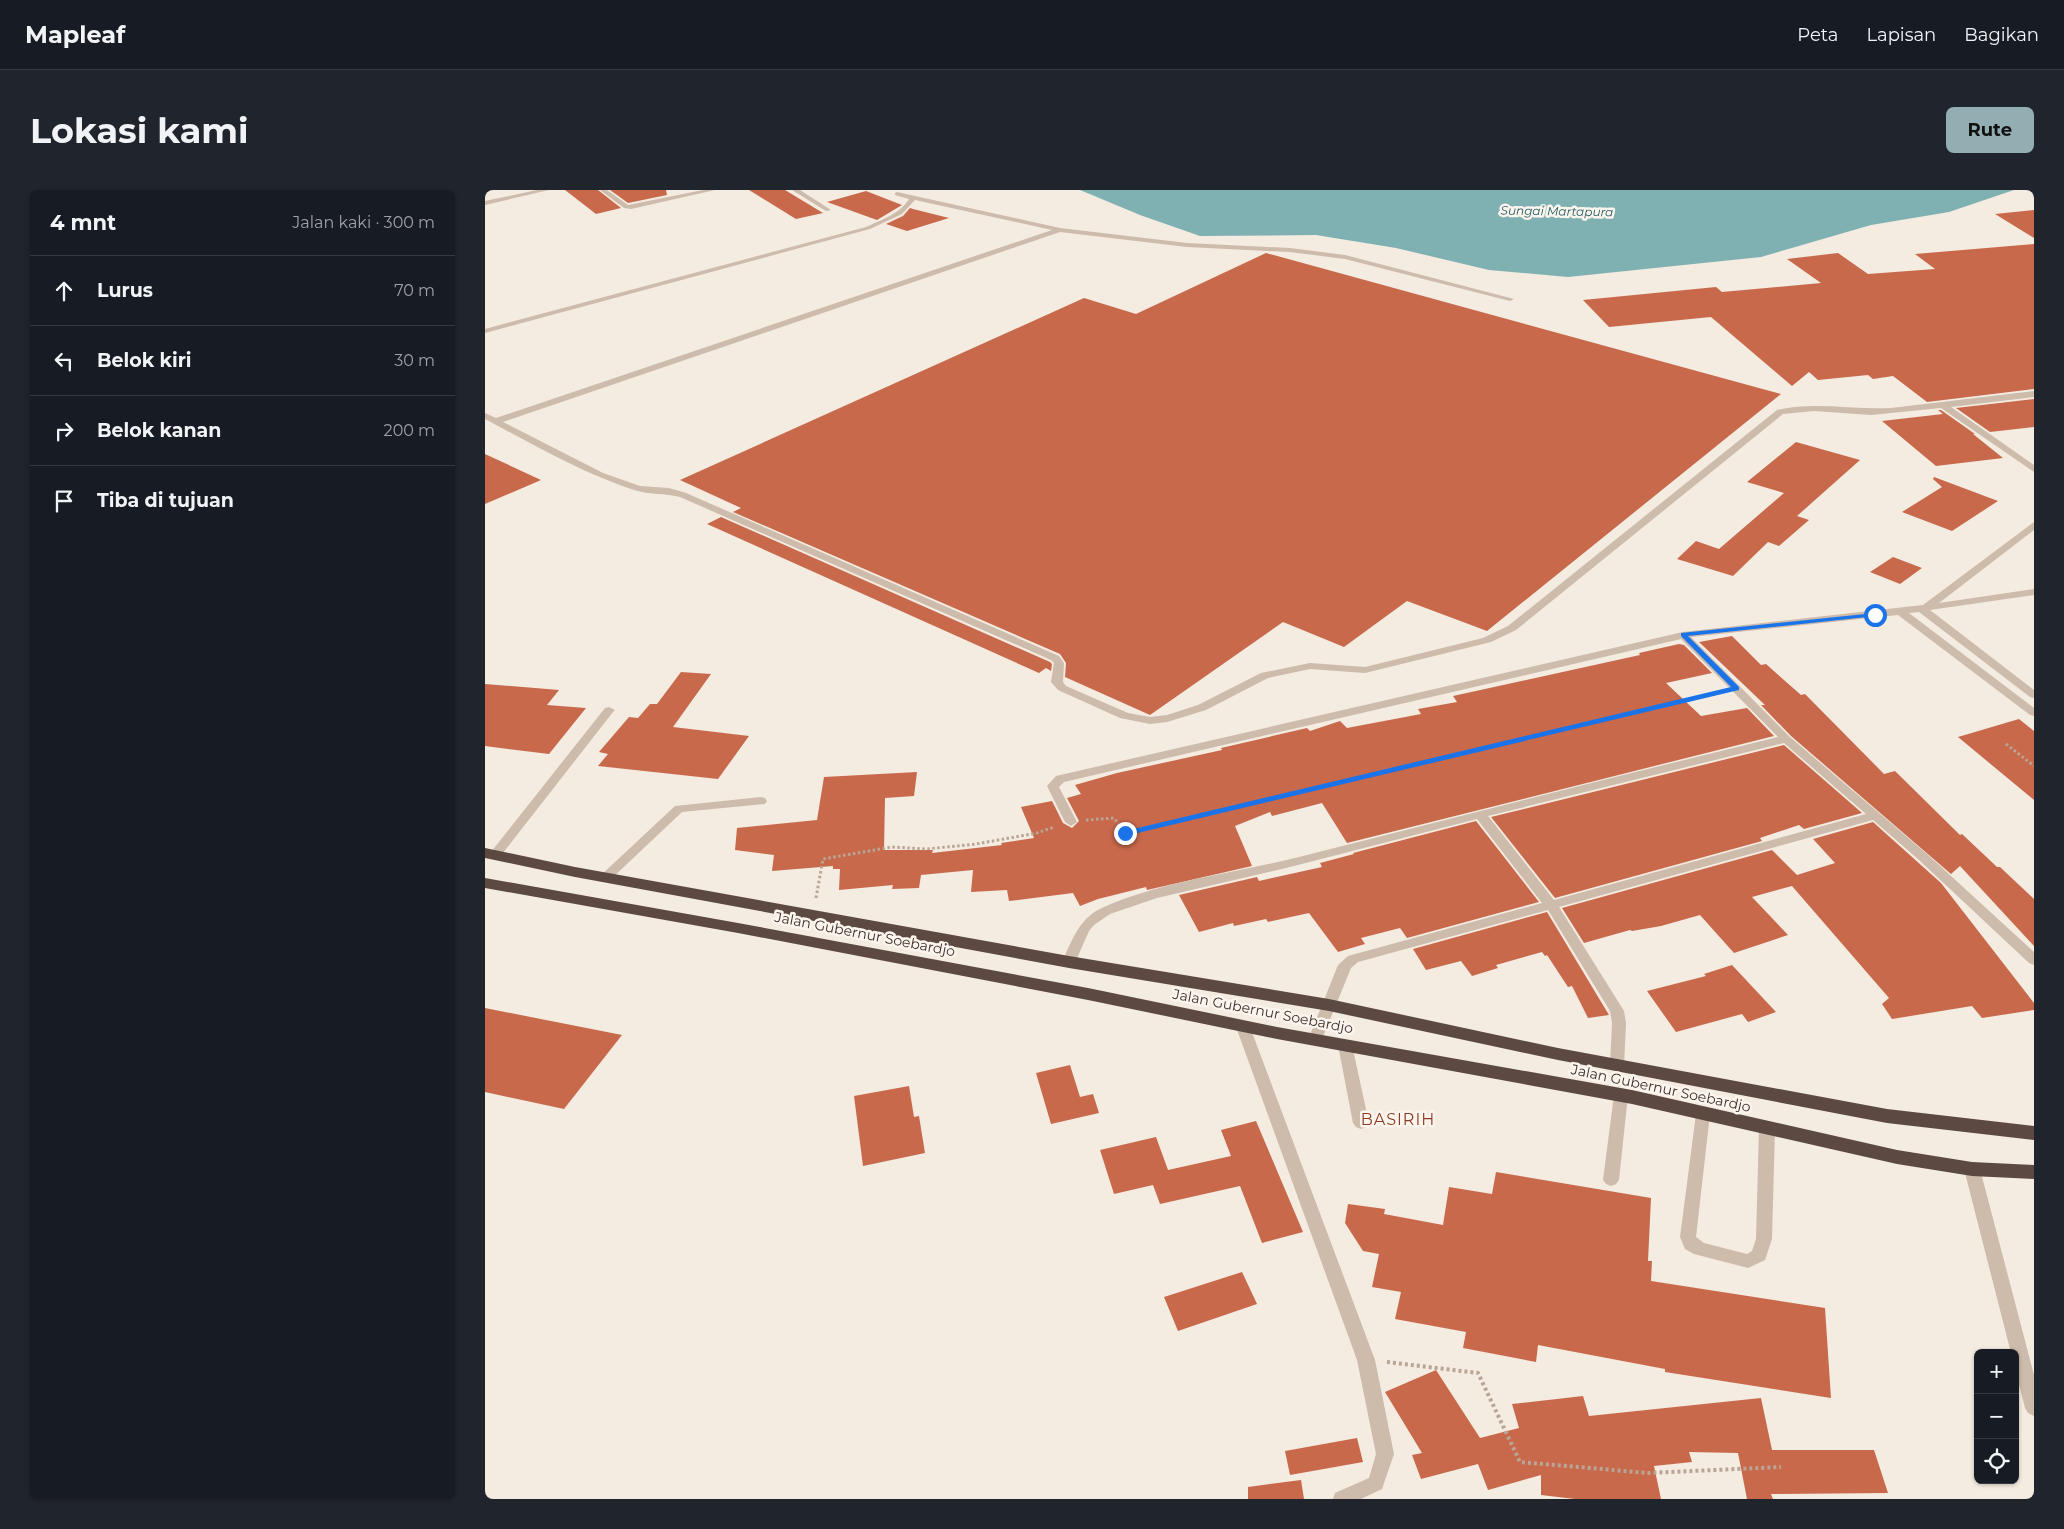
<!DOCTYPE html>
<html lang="id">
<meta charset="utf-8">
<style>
:root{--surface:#171b24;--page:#20242c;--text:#f1f3f6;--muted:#9ea1a6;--line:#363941;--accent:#92aeb2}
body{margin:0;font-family:Montserrat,sans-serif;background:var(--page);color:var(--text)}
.controls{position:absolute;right:15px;bottom:15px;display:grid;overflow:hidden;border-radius:8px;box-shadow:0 1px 4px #0004}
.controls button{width:45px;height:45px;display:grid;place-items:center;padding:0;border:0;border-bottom:1px solid var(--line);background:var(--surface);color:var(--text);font:25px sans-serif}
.stop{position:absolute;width:15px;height:15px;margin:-11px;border:4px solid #1a73e8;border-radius:50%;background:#fff}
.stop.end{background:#1a73e8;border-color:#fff;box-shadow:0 1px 5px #0008}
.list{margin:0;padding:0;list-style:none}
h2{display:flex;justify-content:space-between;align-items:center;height:65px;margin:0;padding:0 20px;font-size:21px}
h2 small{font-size:16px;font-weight:400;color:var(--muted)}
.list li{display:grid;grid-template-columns:32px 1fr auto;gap:15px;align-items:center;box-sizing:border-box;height:70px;padding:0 20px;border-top:1px solid var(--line)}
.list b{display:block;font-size:19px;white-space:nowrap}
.list em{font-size:16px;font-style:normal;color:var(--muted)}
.icon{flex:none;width:28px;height:28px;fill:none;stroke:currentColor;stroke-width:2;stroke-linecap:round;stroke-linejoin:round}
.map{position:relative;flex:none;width:1549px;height:1309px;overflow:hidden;border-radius:8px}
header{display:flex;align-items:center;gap:30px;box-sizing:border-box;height:70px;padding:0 25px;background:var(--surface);border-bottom:1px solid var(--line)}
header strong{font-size:24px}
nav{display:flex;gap:28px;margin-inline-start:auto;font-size:18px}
.intro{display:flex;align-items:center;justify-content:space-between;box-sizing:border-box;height:120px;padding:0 30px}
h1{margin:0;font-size:35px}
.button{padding:12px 22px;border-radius:8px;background:var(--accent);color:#111;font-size:18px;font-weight:700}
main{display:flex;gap:30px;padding:0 30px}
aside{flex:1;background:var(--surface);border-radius:8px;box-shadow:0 1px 4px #0004}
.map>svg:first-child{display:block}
.water{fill:#7fb0b2}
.building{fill:#c8694b}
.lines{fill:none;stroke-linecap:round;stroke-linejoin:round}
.path-far1{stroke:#b9a596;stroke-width:3;stroke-dasharray:2.5 2.5;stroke-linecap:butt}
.path{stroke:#b9a596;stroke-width:4;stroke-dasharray:3 3;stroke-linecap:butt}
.minor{fill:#cdbbac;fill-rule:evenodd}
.highway{fill:#5c4a42;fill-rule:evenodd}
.route{fill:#1a73e8}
.labels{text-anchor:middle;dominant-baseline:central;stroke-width:5;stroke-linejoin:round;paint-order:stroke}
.far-water-label{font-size:12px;font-style:italic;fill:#1f5a5e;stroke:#fbf5ee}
.street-label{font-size:14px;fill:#3b302b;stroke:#fbf5ee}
.quarter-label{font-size:16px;letter-spacing:1px;fill:#8c3b22;stroke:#fbf5ee}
</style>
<header>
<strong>Mapleaf</strong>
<nav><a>Peta</a><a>Lapisan</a><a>Bagikan</a></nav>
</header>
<div class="intro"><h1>Lokasi kami</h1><a class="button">Rute</a></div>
<main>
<aside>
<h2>4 mnt<small>Jalan kaki · 300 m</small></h2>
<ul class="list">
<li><svg class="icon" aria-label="ahead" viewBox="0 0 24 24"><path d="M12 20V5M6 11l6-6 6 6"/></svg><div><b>Lurus</b></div><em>70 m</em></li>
<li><svg class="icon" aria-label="left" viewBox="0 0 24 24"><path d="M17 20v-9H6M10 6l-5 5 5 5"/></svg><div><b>Belok kiri</b></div><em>30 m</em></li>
<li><svg class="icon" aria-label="right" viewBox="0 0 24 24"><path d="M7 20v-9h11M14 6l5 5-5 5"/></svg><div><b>Belok kanan</b></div><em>200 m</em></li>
<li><svg class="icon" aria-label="arrive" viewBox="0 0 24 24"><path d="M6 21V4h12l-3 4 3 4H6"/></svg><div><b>Tiba di tujuan</b></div></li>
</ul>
</aside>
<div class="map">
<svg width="1549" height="1309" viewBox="0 0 1549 1309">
<rect width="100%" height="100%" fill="#f4ebe1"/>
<path class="water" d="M595 0H1529L1464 22 1386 35 1276 67 1083 87 1004 80 911 58 831 45 715 46 655 25Z"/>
<g class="building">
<path d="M80 0H113L136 18 111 24Z"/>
<path d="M125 0H181L182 5 143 13Z"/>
<path d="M264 0H300L338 23 311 29Z"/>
<path d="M381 1 417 15 392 30 342 12Z"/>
<path d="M425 18 428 19 464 28 422 41 401 34 418 26Z"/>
<path d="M1549 20V48L1510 24Z"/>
<path d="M1549 54V199L1442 212 1408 186 1388 189 1383 185 1333 190 1324 182 1307 196 1226 127 1124 137 1098 110 1231 97 1237 102 1336 93 1302 69 1353 63 1383 84 1450 79 1430 64Z"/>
<path d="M781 63 1296 204 1002 441 922 411 859 457 798 432 665 525 580 487 581 473 575 464 248 322 256 318 195 290 599 108 651 124Z"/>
<path d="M1549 209V237L1505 242 1471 218Z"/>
<path d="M1453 220H1456L1490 244H1488L1518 268 1451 276 1397 231 1458 224Z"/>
<path d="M1311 252 1375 270 1312 326 1324 330 1294 356 1283 352 1248 386 1192 369 1211 351 1234 359 1299 303 1262 292Z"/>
<path d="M0 264 56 290 0 314Z"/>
<path d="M1449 287 1513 311 1467 341 1417 322 1457 297 1448 289Z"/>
<path d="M236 327 565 472 567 474 566 481 561 478 554 483 222 334Z"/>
<path d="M1408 367 1437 378 1415 394 1385 382Z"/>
<path d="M1247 446 1276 475 1281 474 1316 505 1320 504 1399 584 1410 581 1475 645 1477 644 1512 677H1515L1549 709V756L1475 676 1466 684 1306 546 1276 515H1280L1214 452Z"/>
<path d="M1194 454 1199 455 1227 483 1181 493 1216 526 1262 518 1289 546 862 653 837 613 787 626 785 622 750 636 767 676 662 700 661 697 613 709 595 716 588 703 524 711 522 700 486 702 488 680 436 685 434 698 407 699 408 695 354 700 355 679H348V676L287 681 289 665 250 660 252 638 332 630 339 587 432 582 429 606 400 608 399 660H448L447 663 517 655 516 653 549 648 536 617 567 611 578 633 587 638 594 631 582 608 596 604 590 595 632 583 737 560 736 558 822 538 825 541 855 531 862 538 936 524 933 519 972 512 968 506 1155 465 1154 463Z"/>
<path d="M196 482 226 484 188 537 264 546 233 589 113 576 123 564 114 562 144 527 153 528 165 514H172Z"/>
<path d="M0 494 74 500 62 515 101 518 64 564 0 556Z"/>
<path d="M1534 529 1549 541V610L1473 547Z"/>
<path d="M1299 555 1377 623 1319 639 1314 635 1275 648 1277 651 1070 708 1006 627Z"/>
<path d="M991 631 1054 712 922 748 915 738 876 748 880 754 853 762 824 723 783 732 781 729 749 736 748 733 714 742 694 705 772 687 774 691 837 677 835 673 869 664 868 663Z"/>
<path d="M1388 632 1456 693 1549 813V820L1497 828 1487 816 1407 829 1397 814 1404 808 1307 696 1267 707 1303 745 1249 763 1215 725 1176 736 1147 741 1145 740 1099 753 1077 718 1287 660 1312 685 1350 673 1328 649Z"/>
<path d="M1062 722 1124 825 1103 828 1087 796 1083 797 1062 765 1060 766 1057 762 1011 775 1013 778 987 786 976 771 941 780 928 759Z"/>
<path d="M1247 775 1291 822 1263 832 1257 824 1191 842 1162 801 1221 786 1219 784Z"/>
<path d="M0 818 137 845 79 919 0 902Z"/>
<path d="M585 875 595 907 608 904 614 923 566 934 551 883Z"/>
<path d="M424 896 429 927 434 926 440 963 378 976 369 906Z"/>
<path d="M771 931 818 1042 777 1053 755 996 675 1014 668 995 629 1004 615 960 671 947 683 980 746 966 736 940Z"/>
<path d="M1011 982 1166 1008 1163 1071H1167L1166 1091 1340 1118 1346 1208 1180 1182V1179L1053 1155 1051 1172 978 1158 981 1142 910 1129 916 1102 887 1097 894 1064 878 1061 860 1033 863 1014 900 1019 899 1024 958 1035 964 997 1007 1004Z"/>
<path d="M757 1082 772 1114 693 1141 679 1107Z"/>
<path d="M951 1180 995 1248 1034 1238 1027 1214 1098 1206 1104 1226 1276 1208 1287 1260H1389L1403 1303 1286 1304 1288 1309H1262L1253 1263 1204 1262 1207 1272 1169 1276 1176 1309H1090L1056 1305V1285L1003 1300 993 1274 936 1289 927 1265 937 1263 900 1202Z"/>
<path d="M872 1248 878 1272 805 1285 800 1261Z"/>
<path d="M816 1290 819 1309H763V1297Z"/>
</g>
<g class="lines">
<g class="path-far1">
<path d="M1521 554 1549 576"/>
<path d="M601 630 629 628 640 643 1233 503"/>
<path d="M331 708 338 669 407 657 441 659 491 654 552 643 569 637"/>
</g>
<path class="path" d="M902 1172 993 1183 1035 1272 1163 1283 1296 1277"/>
<g class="minor">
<path d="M52 0H64L0 15V11Z"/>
<path d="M115 0H122L143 15 218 0H230L146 19 139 18Z"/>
<path d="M307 0H315L346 20 341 21Z"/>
<path d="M412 2 575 38 702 53 805 58 860 65 1029 109 1025 111 860 69 805 62 702 57 575 42 18 232 118 283 155 296 184 298 201 303 574 466 579 473 578 492 581 496 643 523 665 527 682 525 713 515 776 483 825 473 880 477 998 448 1023 436 1292 220C1329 211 1368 220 1406 218L1549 201V207L1466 217 1549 275V282L1456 218 1386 225 1329 221 1298 224 1031 440 1006 452 880 483 825 479 783 488 721 520 682 532 665 534 635 528 573 500 566 492 569 473 566 470 195 307C180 303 164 305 149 300 97 283 49 255 0 229V223L11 228 567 40 430 10 417 24 385 39 0 143V139L381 37C396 30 415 24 424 9L410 5V3Z"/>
<path d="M1549 332V340L1454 413 1549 399V405L1445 420 1549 500V508L1545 507 1434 422 1424 423 1549 518V526L1545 525 1413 425 1206 447 1305 547 1442 664 1549 762V775L1544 773 1434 670 1388 630 1074 717 1139 821 1141 833 1139 876 1137 880 1132 881 1127 880 1125 876 1127 833 1125 821 1063 720 873 772 866 778 835 854H825L823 850 853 775 863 766 1057 713 992 629 805 677 672 708 625 724 609 735 604 741 589 775H579L577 772C587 751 594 728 617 718 676 691 751 683 814 667 974 626 1133 586 1293 547L1196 449 579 592 574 597 592 632 586 636 580 632 562 596 571 586 1198 442 1438 415ZM1299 553 1381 624 1069 710 1003 626Z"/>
<path d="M124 517 130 520 128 522 14 668H6L4 665 6 662 120 518Z"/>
<path d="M276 607 280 608 282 611 280 614 197 622 125 690 120 691 114 687 190 616Z"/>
<path d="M758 832 763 833 765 837 890 1170 909 1264 897 1299 876 1309H848L850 1303 884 1288 891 1264 872 1170 751 837 753 833Z"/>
<path d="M860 850 865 851 867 855 884 933 881 937 876 939 871 937 868 933 853 855 855 851Z"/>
<path d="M1136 900 1141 901 1143 905 1134 990 1131 994 1126 996 1121 994 1118 990 1129 905 1131 901Z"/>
<path d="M1218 918 1223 920 1225 924 1211 1047 1219 1053 1262 1064 1267 1061 1271 1049 1274 938 1277 934 1282 932 1287 934 1290 938 1287 1049 1280 1070 1263 1078 1209 1064 1200 1059 1195 1047 1211 924 1213 920Z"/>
<path d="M1487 973 1492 975 1495 979 1549 1185V1226L1543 1223 1540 1218 1530 1179V1163H1526L1479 979 1482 975Z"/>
</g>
<g class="highway">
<path d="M0 658 90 677 584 766 844 809 1073 858 1402 919 1549 936V950L1402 933 1073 870 844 821 584 778 90 687 0 668Z"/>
<path d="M0 688 253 733 603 798 792 837 1147 900 1412 960 1487 972 1549 975V989L1487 986 1412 974 1147 914 792 849 603 810 253 743 0 698Z"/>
</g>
</g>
<path class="route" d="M1390 423H1392V426L1203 446 1254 497V500L640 646 636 643 640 641 1246 497 1196 446V443Z"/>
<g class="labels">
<g class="far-water-label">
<text transform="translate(1072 21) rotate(1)">Sungai Martapura</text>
</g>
<g class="street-label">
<text transform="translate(380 744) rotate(11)">Jalan Gubernur Soebardjo</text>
<text transform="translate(778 821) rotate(11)">Jalan Gubernur Soebardjo</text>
<text transform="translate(1176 898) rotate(12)">Jalan Gubernur Soebardjo</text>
</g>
<g class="quarter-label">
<text x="913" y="929">BASIRIH</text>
</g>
</g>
</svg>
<div class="controls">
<button>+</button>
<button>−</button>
<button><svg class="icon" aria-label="locate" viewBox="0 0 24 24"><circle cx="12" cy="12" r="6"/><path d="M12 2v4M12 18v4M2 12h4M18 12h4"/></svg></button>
</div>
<div class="stop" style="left:1390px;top:425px"></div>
<div class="stop end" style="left:640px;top:643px"></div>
</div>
</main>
